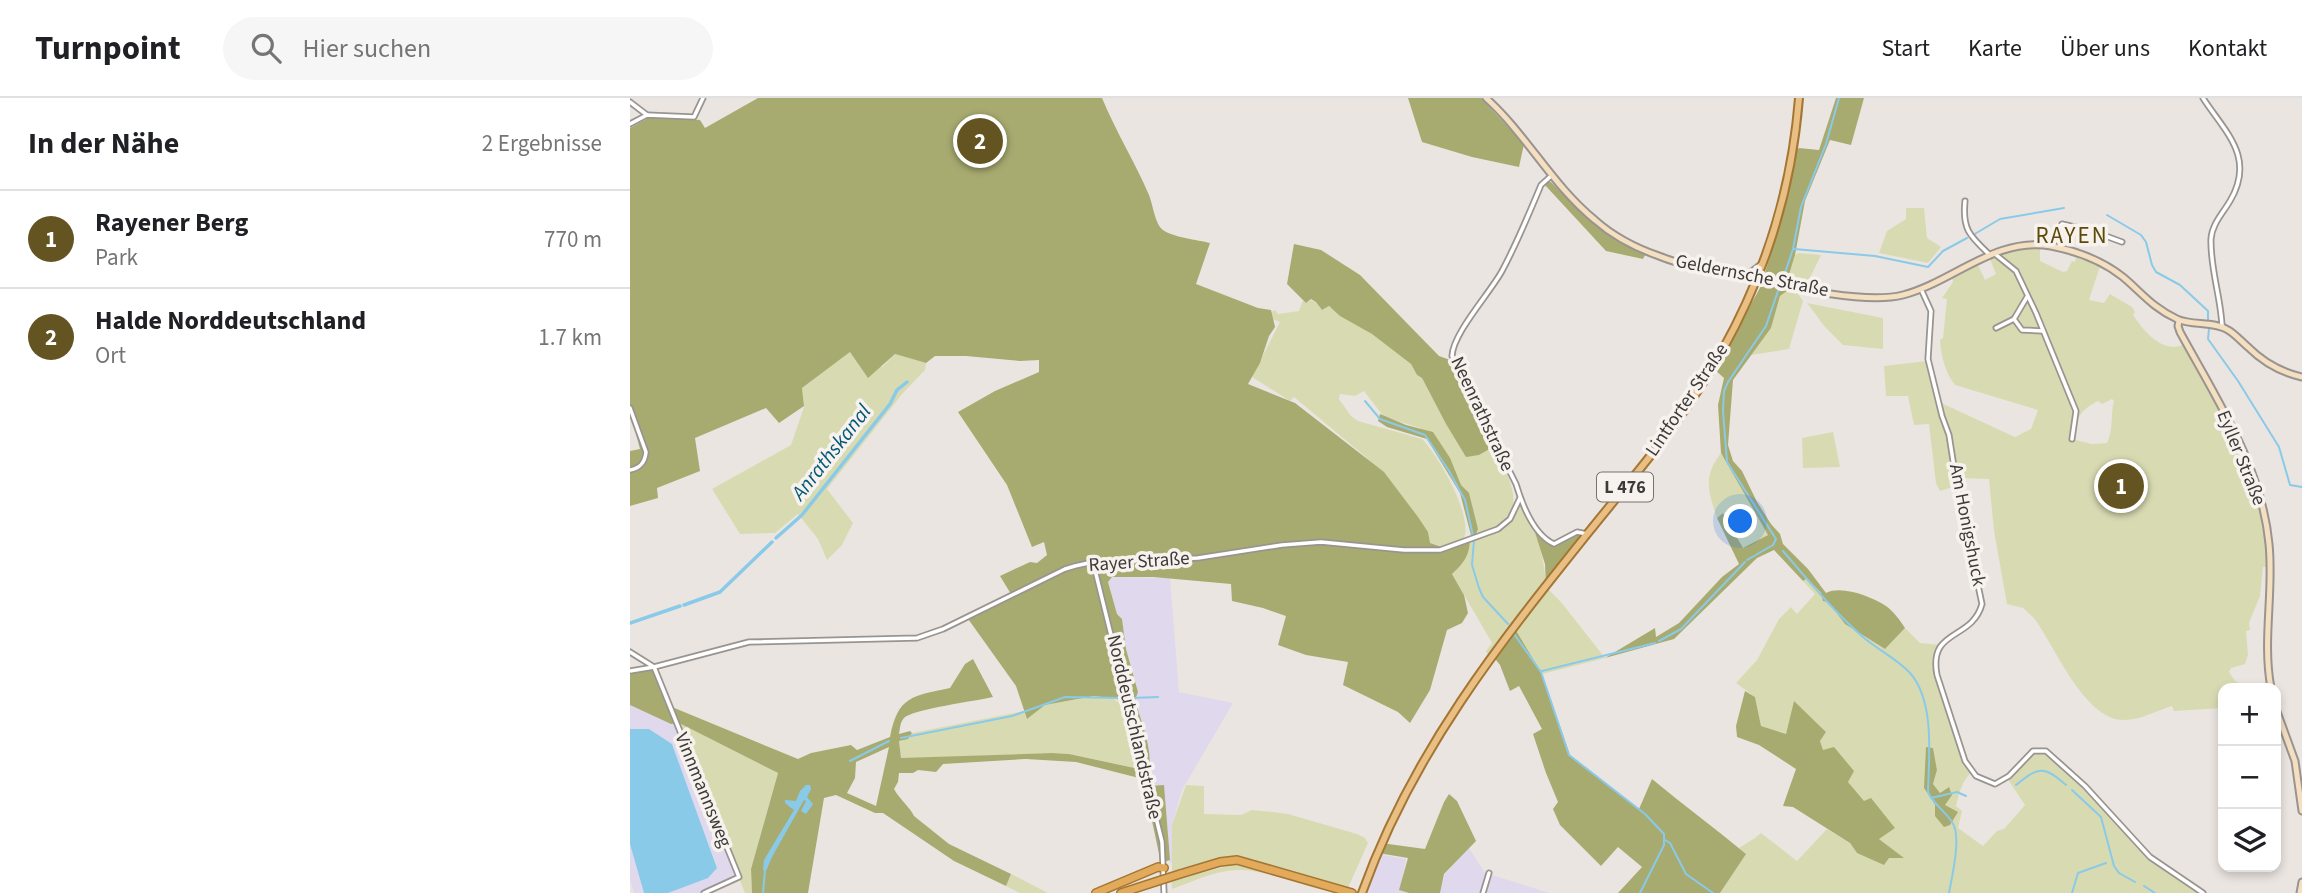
<!DOCTYPE html>
<html lang="de">
<meta charset="utf-8">
<style>
:root{--surface:#fff;--page:#f6f6f6;--text:#202124;--muted:#757577;--line:#e0e0e0;--accent:#645421}
body{margin:0;font-family:"Source Sans 3",sans-serif;background:var(--page);color:var(--text)}
.controls{position:absolute;right:21px;bottom:21px;display:grid;overflow:hidden;border-radius:14px;box-shadow:0 4px 10px #0003}
.controls button{width:63px;height:63px;display:grid;place-items:center;padding:0;border:0;border-bottom:2px solid var(--line);background:var(--surface);color:var(--text);font:35px sans-serif}
.you{position:absolute;left:1111px;top:424px;width:24px;height:24px;margin:-18px;border:5px solid #fff;border-radius:50%;background:#1a73e8;box-shadow:0 0 0 10px #1a73e833}
.badge{display:grid;place-items:center;width:46px;height:46px;border-radius:50%;background:var(--accent);color:#fff;font-size:23px;font-weight:700}
.pin{position:absolute;translate:-50% -50%;border:4px solid #fff;box-shadow:0 2px 7px #0006}
.list{margin:0;padding:0;list-style:none}
h2{display:flex;justify-content:space-between;align-items:center;height:91px;margin:0;padding:0 28px;font-size:30px}
h2 small{font-size:23px;font-weight:400;color:var(--muted)}
.list li{display:grid;grid-template-columns:46px 1fr auto;gap:21px;align-items:center;box-sizing:border-box;height:98px;padding:0 28px;border-top:2px solid var(--line)}
.list b{display:block;font-size:26px;white-space:nowrap}
.list p{margin:0;font-size:23px;white-space:nowrap;color:var(--muted)}
.list em{font-size:23px;font-style:normal;color:var(--muted)}
.icon{flex:none;width:38px;height:38px;fill:none;stroke:currentColor;stroke-width:2;stroke-linecap:round;stroke-linejoin:round}
.map{position:relative;flex:none;width:1672px;height:795px;overflow:hidden}
header{display:flex;align-items:center;gap:42px;box-sizing:border-box;height:98px;padding:0 35px;background:var(--surface);border-bottom:2px solid var(--line)}
header strong{font-size:33px}
nav{display:flex;gap:38px;margin-inline-start:auto;font-size:24px}
.search{width:490px;height:63px;background:var(--page);display:flex;align-items:center;gap:18px;box-sizing:border-box;padding:0 24px;border-radius:38px;color:var(--muted);font-size:26px}
main{display:flex}
aside{flex:1;background:var(--surface)}
.map>svg:first-child{display:block}
.industrial{fill:#e0d8ed}
.green{fill:#d8dbb2;fill-rule:evenodd}
.forest{fill:#a8ab70;fill-rule:evenodd}
.water{fill:#8acae9}
.lines{fill:none;stroke-linecap:round;stroke-linejoin:round}
.stream{stroke:#8acae9;stroke-width:2}
.canal{stroke:#8acae9;stroke-width:3.5}
.minor-casing{stroke:#9a9490;stroke-width:7}
.secondary-casing{stroke:#9a9490;stroke-width:9}
.primary-casing{stroke:#a47633;stroke-width:10}
.trunk-casing{stroke:#a47633;stroke-width:10}
.minor{stroke:#fff;stroke-width:3.5}
.secondary{stroke:#f4dfc1;stroke-width:5}
.primary{stroke:#e9bf83;stroke-width:6}
.trunk{stroke:#e2aa5a;stroke-width:7}
.trunk-bridge-casing{stroke:#a47633;stroke-width:10;stroke-linecap:butt}
.trunk-bridge{stroke:#e2aa5a;stroke-width:7}
.labels{text-anchor:middle;dominant-baseline:central;stroke-width:7;stroke-linejoin:round;paint-order:stroke}
.shield{fill:#f8f2ee;stroke:#75726f;stroke-width:2}
.shield-label{font-size:18px;font-weight:bold;fill:#3d3b39}
.street-label{font-size:19px;fill:#3d3b39;stroke:#f8f2ee}
.water-label{font-size:21px;font-style:italic;fill:#005978;stroke:#f8f2ee}
.quarter-label{font-size:23px;letter-spacing:2px;fill:#5b4a09;stroke:#f8f2ee}
</style>
<header>
<strong>Turnpoint</strong>
<div class="search"><svg class="icon" aria-label="search" viewBox="0 0 24 24"><circle cx="10" cy="10" r="6"/><path d="M15 15l6 6"/></svg>Hier suchen</div>
<nav><a>Start</a><a>Karte</a><a>Über uns</a><a>Kontakt</a></nav>
</header>
<main>
<aside>
<h2>In der Nähe<small>2 Ergebnisse</small></h2>
<ul class="list">
<li><span class="badge">1</span><div><b>Rayener Berg</b><p>Park</p></div><em>770 m</em></li>
<li><span class="badge">2</span><div><b>Halde Norddeutschland</b><p>Ort</p></div><em>1.7 km</em></li>
</ul>
</aside>
<div class="map">
<svg width="1672" height="795" viewBox="0 0 1672 795">
<rect width="100%" height="100%" fill="#ebe5e1"/>
<g class="industrial">
<path d="M482 479 540 480 549 594 603 605 552 692 542 727 543 765H540L534 687 519 688 517 679 520 673 518 656 504 602 508 593 496 551 492 521 487 516 478 483Z"/>
<path d="M0 607 41 626 49 625 47 626 109 779 74 795H38L87 769 42 647 19 631H0Z"/>
<path d="M0 746 2 747 14 795H4L0 782Z"/>
<path d="M839 750 855 775 920 795H809L815 776Z"/>
<path d="M747 756 776 761 770 792 781 795H732Z"/>
</g>
<g class="green">
<path d="M1276 110H1294L1297 140 1311 149 1298 165 1249 155 1257 133 1276 121Z"/>
<path d="M1410 150V163L1433 174 1437 173 1442 163 1445 164 1446 159 1470 168 1459 202 1474 205 1480 196 1502 209 1505 214 1503 217C1514 233 1531 255 1553 247L1610 346 1638 444V469H1633L1630 498 1619 525 1620 532 1616 533 1618 557 1615 566 1601 570 1599 574 1605 583 1609 585 1607 590H1593V610L1544 613 1542 608C1528 612 1510 622 1495 622 1455 624 1425 548 1404 520L1393 510 1377 506 1364 433 1359 381 1327 380V388L1310 393 1306 385 1299 326 1284 327 1278 298H1256L1254 268 1297 263 1302 268 1309 304 1385 339 1401 331 1408 312 1325 287C1315 274 1311 258 1310 242L1313 240 1317 201 1312 200 1323 184 1322 179 1348 167 1355 182 1366 176 1360 161 1384 151ZM1482 301 1484 303C1480 318 1484 330 1477 345L1462 346 1442 341C1444 323 1451 311 1468 303L1472 306Z"/>
<path d="M1169 155 1191 157 1176 188 1167 187 1165 191 1173 203 1159 251 1121 257 1141 230 1150 198 1158 191 1157 183 1165 157Z"/>
<path d="M673 202 676 205 681 202 686 204 692 212 698 208 744 237 781 266 787 277 792 280 816 326 836 358 849 357 864 349C882 386 904 423 846 435L837 399 806 344 790 330 754 319 734 293 725 298 710 296 709 301 721 318 728 323 792 341C808 357 843 417 834 440L814 449 800 445 761 386 737 360 664 299 660 303 622 279 650 224 642 221 641 214 645 212 648 216 669 213Z"/>
<path d="M1177 205 1253 220V251L1213 247 1195 229Z"/>
<path d="M220 254 252 269 265 256 296 265 295 272 273 295 197 391 223 425 212 447 197 462 188 441 168 416 145 435 110 436 82 391 161 347 174 309 172 290Z"/>
<path d="M1203 334 1210 369 1173 370 1172 340Z"/>
<path d="M1091 355 1138 437 1113 451 1094 415 1087 420C1078 393 1073 378 1091 355Z"/>
<path d="M890 400C904 428 915 457 916 489L931 504 975 560 912 576 884 529 860 560 856 553 862 545 822 476C835 465 839 457 840 440L875 426Z"/>
<path d="M1177 479 1215 526 1255 551 1275 530 1290 545 1311 547 1306 570 1335 663 1342 674C1332 682 1329 696 1326 708L1332 713 1328 730 1353 748 1367 733 1374 731 1395 707 1377 680 1403 653H1416L1455 688 1521 762 1572 795H1090L1115 756 1109 750 1125 740 1131 735 1167 763 1197 731 1220 745 1227 755 1256 765 1258 760H1273L1248 740 1265 730 1234 704 1193 652 1190 643 1196 634 1164 604 1156 636 1131 628 1125 599 1106 585 1127 562 1149 521 1161 509 1167 516 1185 496 1173 483ZM1303 650 1307 672 1303 686 1310 695 1319 689 1314 707 1305 718V708L1294 690Z"/>
<path d="M464 598C486 601 490 599 497 622L503 621 515 672 439 656 422 655 271 661 269 643 278 641 282 635 394 613 397 621 415 607Z"/>
<path d="M49 625 148 675 121 771 122 795H115L47 626Z"/>
<path d="M556 687 574 688V716L611 717 622 712 643 714 658 716 727 736 735 740 738 745 718 790 610 758 590 760 542 773V727Z"/>
<path d="M605 766H615L718 795C681 795 647 773 611 772 588 771 562 784 542 791L541 779 552 780Z"/>
<path d="M381 776 418 795H390L376 788Z"/>
</g>
<g class="forest">
<path d="M128 0H472C486 34 505 64 519 97 523 107 525 126 533 132 542 139 568 142 580 145L566 186 628 210 641 212 645 229 639 238 630 265 618 286 665 305 754 374 788 419 798 434 800 445 815 450 840 440C840 457 834 465 822 476L834 497 838 515 832 525 817 532 800 592 780 625 768 614 713 587 718 564 676 557 648 547 656 518 633 510 602 503 601 486 523 479H482L478 484 487 516 492 521 496 551 508 594 505 602C511 624 526 657 517 680H509L446 664 396 661 313 666 306 674 288 672 283 675H269L268 684 264 691C270 702 280 709 284 718L319 746 381 776 376 788 324 763 253 715H245L206 697 194 700 178 795H122L121 771 148 675 59 630 49 625 41 626 0 607V573L24 569 42 609 168 661 181 655 221 647 227 652 260 639C268 598 282 598 320 590L335 566 343 561 363 599C346 603 283 611 274 620 270 624 270 631 269 636L280 633 282 635 278 641 269 643 271 660 422 655 439 656 514 672 502 621 497 622 493 607 487 601 464 598 415 607 397 621 386 588 336 518 381 496 370 478 400 464 407 465 417 457 414 444 402 449 377 387 328 314 365 293 409 274V262L390 263 336 258H305L296 265 265 256 238 280 220 254 172 290 174 308 149 325 136 310 65 340 70 373 27 390 28 400 0 408V353L10 351 0 313V30L22 18 70 22 75 30ZM259 649 246 708 217 695 225 680 226 664Z"/>
<path d="M778 0H851L894 46 889 69 842 59 792 44Z"/>
<path d="M1206 0H1234L1221 47 1200 42 1175 103 1165 157 1157 183 1158 192 1150 198 1141 230 1103 282 1098 347 1103 363 1112 373 1127 404 1141 426 1150 436 1153 446 1178 471 1196 495C1212 487 1242 499 1256 508 1263 513 1270 522 1275 530L1255 551 1215 526 1198 504 1193 503 1191 495 1177 480 1173 483 1144 452 1127 460 1044 541 975 560 1025 530 1026 539 1049 525 1092 479 1109 466 1087 420 1093 415 1113 450 1138 437 1091 355 1088 307 1094 280 1085 272 1131 188 1151 121 1165 54 1169 50 1189 52Z"/>
<path d="M916 84H921L955 119 978 136 1015 157 1013 161 976 153 914 86Z"/>
<path d="M664 146 691 152 730 177 809 258 823 263 865 348 849 357 836 359 816 326 792 280 787 277 781 266 742 236 710 218 699 208 692 212 686 204 681 201 676 205 657 186Z"/>
<path d="M750 316 776 327 803 334 820 360 831 387 839 395 848 431 846 436 841 437 830 395 797 341 757 329 748 323Z"/>
<path d="M901 422 914 439 924 446 947 434 957 436 916 489 915 466Z"/>
<path d="M884 529 912 576 940 657 1009 711 1022 681C1053 707 1085 730 1116 756L1090 795H988L1012 769 988 749 971 768 930 727 923 711 928 704 916 675 903 636 912 631 889 588 880 593 870 567 862 557Z"/>
<path d="M1115 593 1125 599 1131 628 1156 636 1164 603 1196 634 1190 643 1193 652 1204 649 1224 673 1218 684 1234 703 1241 700 1265 730 1249 741 1274 760H1259L1254 767 1227 755 1220 745 1163 709 1153 708 1166 671 1129 647 1107 639 1106 628Z"/>
<path d="M1296 649 1303 650 1307 672 1303 686 1310 695 1319 689 1322 697 1315 707 1328 714 1320 727 1314 729 1305 718V707L1294 690Z"/>
<path d="M534 687 540 762 531 765 516 695 519 688Z"/>
<path d="M819 696 827 703 846 743 814 776 810 795H779L769 792 778 760 748 755 751 745 795 751 814 704Z"/>
</g>
<g class="water">
<path d="M0 631H19L42 646 87 770 78 780 38 795H14L0 746Z"/>
<path d="M176 687H180L181 691 177 699 183 706 176 716 171 713 176 703 174 702 142 759 136 773 133 772 134 762 164 712 155 705V702L166 703 170 693Z"/>
</g>
<g class="lines">
<g class="stream">
<path d="M1477 117 1511 137 1516 144 1522 167 1526 174 1550 187 1578 213V224"/>
<path d="M1343 137 1370 121 1434 110"/>
<path d="M1164 151 1245 158 1298 169 1313 153 1337 140"/>
<path d="M1153 181 1163 151 1171 109 1196 46 1209 0"/>
<path d="M1579 231 1578 241 1608 283 1649 349 1660 387 1672 389"/>
<path d="M735 303 750 321 795 337 819 373 835 402 844 442 842 467 849 490 853 499 878 526"/>
<path d="M1153 453C1178 482 1204 514 1233 539 1248 552 1266 560 1280 575 1305 603 1299 659 1298 694 1303 706 1315 713 1322 724 1332 738 1322 778 1319 795"/>
<path d="M1117 462 1143 447 1146 441 1097 364 1093 313 1094 293 1098 284 1136 228 1149 190"/>
<path d="M884 536 911 574 939 657 1015 716 1034 736V747L1010 795"/>
<path d="M1029 543 1051 531 1115 464"/>
<path d="M912 573 1025 545"/>
<path d="M502 600 528 599"/>
<path d="M271 640 382 618 435 599 492 600"/>
<path d="M220 663 259 643"/>
<path d="M1386 687C1408 669 1414 667 1436 687"/>
<path d="M1442 692 1471 719 1484 768 1489 775 1505 784"/>
<path d="M1301 700 1327 694 1336 698"/>
<path d="M1035 742 1040 745 1056 776 1083 795"/>
<path d="M1514 788 1525 795"/>
<path d="M133 795 135 772"/>
<path d="M1442 795 1448 775 1476 765"/>
</g>
<g class="canal">
<path d="M146 440 172 417 260 306 267 292 277 284"/>
<path d="M54 507 90 494 142 444"/>
<path d="M0 525 50 508"/>
</g>
<g class="minor-casing">
<g id="minor">
<path d="M1573 0C1595 34 1626 59 1600 103 1593 115 1582 126 1581 141 1580 170 1591 200 1592 228"/>
<path d="M0 4 17 17"/>
<path d="M0 26 17 17 64 19 73 0"/>
<path d="M921 78 911 87C899 116 887 145 872 173 860 195 823 235 822 258L886 386C892 406 904 437 924 446L947 434 957 436"/>
<path d="M1335 103C1332 132 1340 138 1360 157"/>
<path d="M1418 147 1432 126 1462 133 1492 144"/>
<path d="M1365 156 1386 173 1406 215 1446 313 1442 341"/>
<path d="M1291 191 1301 213 1298 261 1312 318 1319 337 1327 388 1352 506C1342 543 1298 530 1307 577L1335 663 1346 678 1365 686 1379 678 1403 653H1416L1455 688 1520 759 1573 795"/>
<path d="M1397 199 1384 221 1392 232 1413 233"/>
<path d="M1366 230 1384 221"/>
<path d="M0 310 16 354C15 365 10 370 0 372"/>
<path d="M463 464 532 744 534 795"/>
<path d="M0 554 24 569"/>
<path d="M24 569 109 779 74 795"/>
<path d="M0 573 24 569 119 544 287 540 313 531 435 471 445 468 463 464 568 460 652 447 691 444 774 452H810L868 431 880 421 890 400"/>
<path d="M853 795 859 775"/>
</g>
</g>
<g class="secondary-casing">
<g id="secondary">
<path d="M856 0C897 37 922 87 965 122 983 138 1006 150 1029 158 1056 169 1083 172 1111 178 1152 187 1233 207 1273 197 1323 184 1366 138 1421 148 1446 153 1473 163 1493 179 1512 195 1523 210 1547 221 1562 228 1584 223 1598 232 1605 236 1611 243 1618 249 1634 265 1650 274 1672 279"/>
<path d="M1112 177 1122 174 1131 167"/>
<path d="M1549 223 1548 228 1550 234C1586 300 1632 369 1639 446 1644 494 1632 542 1641 590"/>
<path d="M1646 611 1665 663 1672 713"/>
<path d="M1670 795 1672 784"/>
</g>
</g>
<g class="primary-casing">
<path id="primary" d="M732 795C783 653 869 546 962 430 1008 373 1058 316 1093 251 1136 174 1162 88 1169 0"/>
</g>
<g class="trunk-casing">
<g id="trunk">
<path d="M550 776 590 764 607 762 722 795"/>
<path d="M466 795 528 769 534 770"/>
<path d="M491 795 525 784"/>
</g>
</g>
<use href="#minor" class="minor"/>
<use href="#secondary" class="secondary"/>
<use href="#primary" class="primary"/>
<use href="#trunk" class="trunk"/>
<g class="trunk-bridge-casing">
<path id="trunk-bridge" d="M525 784 550 776"/>
</g>
<use href="#trunk-bridge" class="trunk-bridge"/>
</g>
<g class="labels">
<rect class="shield" x="967" y="374.5" width="56" height="29" rx="5"/>
<g class="shield-label">
<text x="995" y="389">L 476</text>
</g>
<g class="street-label">
<text transform="translate(1122 178) rotate(11)">Geldernsche Straße</text>
<text transform="translate(1057 302) rotate(-56)">Lintforter Straße</text>
<text transform="translate(852 316) rotate(65)">Neenrathstraße</text>
<text transform="translate(1611 360) rotate(68)">Eyller Straße</text>
<text transform="translate(1337 427) rotate(79)">Am Honigshuck</text>
<text transform="translate(509 464) rotate(-4)">Rayer Straße</text>
<text transform="translate(504 629) rotate(77)">Norddeutschlandstraße</text>
<text transform="translate(73 692) rotate(68)">Vinnmannsweg</text>
</g>
<g class="water-label">
<text transform="translate(201 354) rotate(-52)">Anrathskanal</text>
</g>
<g class="quarter-label">
<text x="1442" y="137">RAYEN</text>
</g>
</g>
</svg>
<div class="controls">
<button>+</button>
<button>−</button>
<button><svg class="icon" aria-label="layers" viewBox="0 0 24 24"><path d="M12 4l9 5-9 5-9-5zM3 14l9 5 9-5"/></svg></button>
</div>
<div class="you"></div>
<div class="pin badge" style="left:1491px;top:388px">1</div>
<div class="pin badge" style="left:350px;top:43px">2</div>
</div>
</main>
